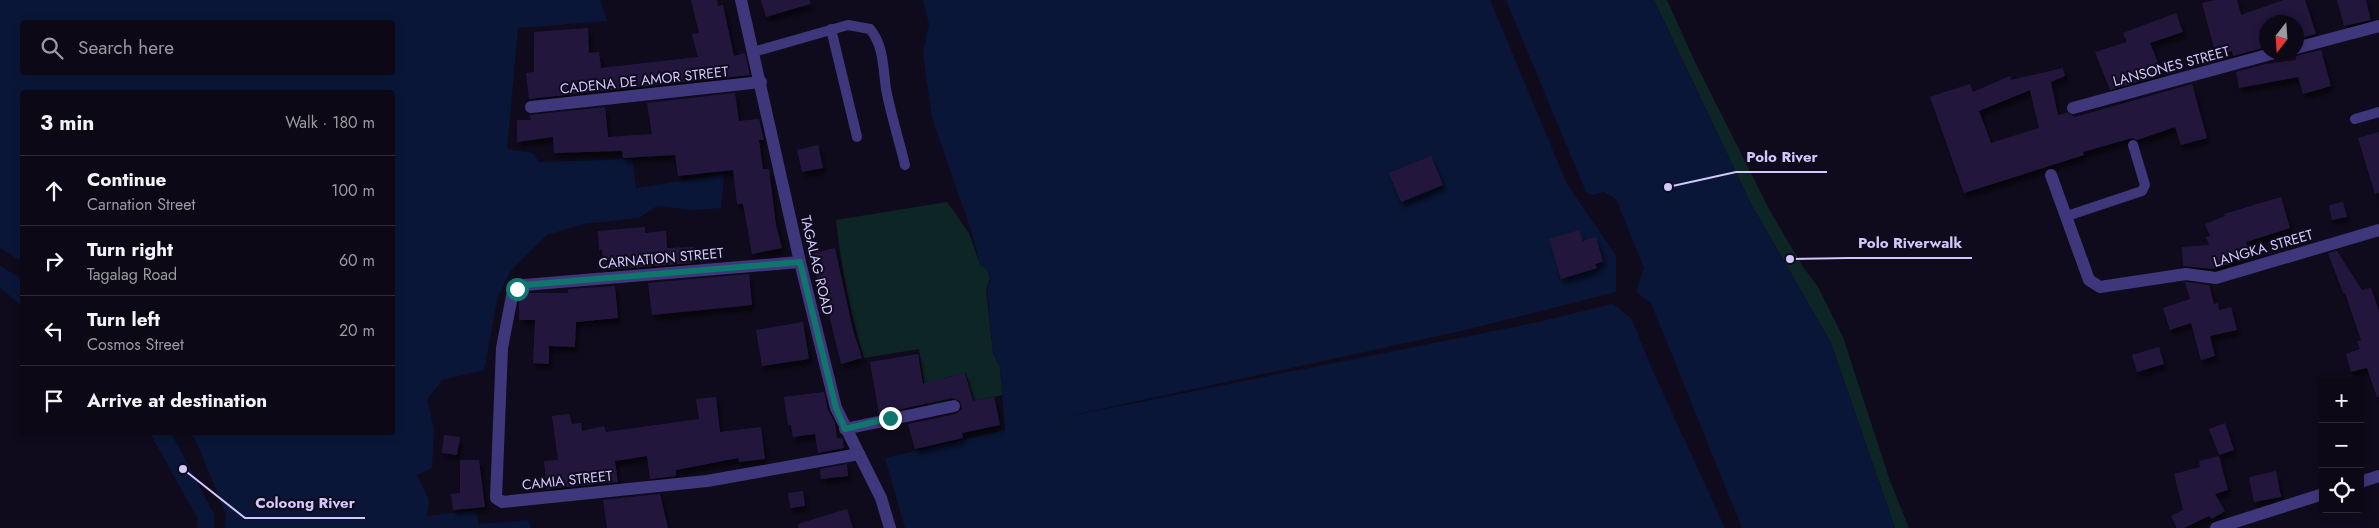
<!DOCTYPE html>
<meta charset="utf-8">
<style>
:root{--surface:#0c0815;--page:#1a1622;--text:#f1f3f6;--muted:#9a9aa0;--line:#2c2934}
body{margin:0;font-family:Jost,sans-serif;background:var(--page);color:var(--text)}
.controls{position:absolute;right:15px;bottom:15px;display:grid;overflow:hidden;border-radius:5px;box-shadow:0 2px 8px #0003}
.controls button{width:45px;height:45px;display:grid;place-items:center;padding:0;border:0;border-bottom:1px solid var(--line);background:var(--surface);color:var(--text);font:25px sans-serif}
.compass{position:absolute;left:2259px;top:15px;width:45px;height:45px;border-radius:50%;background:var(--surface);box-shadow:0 2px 8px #0003;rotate:197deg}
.stop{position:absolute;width:15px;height:15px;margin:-11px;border:4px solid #0f766e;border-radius:50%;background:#fff}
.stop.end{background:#0f766e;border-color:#fff;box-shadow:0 1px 5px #0008}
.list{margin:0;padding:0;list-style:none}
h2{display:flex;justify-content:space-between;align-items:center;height:65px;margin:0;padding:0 20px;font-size:21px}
h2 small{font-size:16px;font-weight:400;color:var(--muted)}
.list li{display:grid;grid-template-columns:32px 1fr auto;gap:15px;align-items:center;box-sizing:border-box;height:70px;padding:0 20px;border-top:1px solid var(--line)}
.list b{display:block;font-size:19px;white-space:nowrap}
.list p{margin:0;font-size:16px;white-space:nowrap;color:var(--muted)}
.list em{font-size:16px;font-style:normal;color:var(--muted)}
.icon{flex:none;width:28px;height:28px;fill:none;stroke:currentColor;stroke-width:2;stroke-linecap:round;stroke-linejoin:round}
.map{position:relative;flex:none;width:2379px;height:528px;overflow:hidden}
.search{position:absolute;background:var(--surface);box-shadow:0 2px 8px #0003;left:20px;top:20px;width:375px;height:55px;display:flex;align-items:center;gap:12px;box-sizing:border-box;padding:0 18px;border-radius:5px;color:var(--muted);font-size:19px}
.panel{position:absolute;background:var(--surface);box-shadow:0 2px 8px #0003;left:20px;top:90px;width:375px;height:345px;border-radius:5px}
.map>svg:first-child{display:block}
.green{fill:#0e2526}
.water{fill:#091637;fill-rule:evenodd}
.building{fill:#22183d;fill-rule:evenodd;filter:url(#shadow)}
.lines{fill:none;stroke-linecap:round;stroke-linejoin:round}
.lane{stroke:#3f377b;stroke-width:10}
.street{stroke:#3f377b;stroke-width:12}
.route{stroke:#0f766e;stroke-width:6}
.labels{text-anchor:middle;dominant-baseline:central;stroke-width:4;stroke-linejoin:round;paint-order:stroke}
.street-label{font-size:14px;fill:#d2c7fe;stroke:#100b1c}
.leader{fill:none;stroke:#d2c7fe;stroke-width:2}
.callout-dot{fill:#d2c7fe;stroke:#100b1c;stroke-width:2}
.callout-label{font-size:15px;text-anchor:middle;font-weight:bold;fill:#d2c7fe;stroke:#100b1c;stroke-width:4;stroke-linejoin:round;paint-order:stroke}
</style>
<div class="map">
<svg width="2379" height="528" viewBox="0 0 2379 528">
<defs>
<filter id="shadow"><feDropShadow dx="3" dy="5.5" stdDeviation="2.5" flood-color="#0009"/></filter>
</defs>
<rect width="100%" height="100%" fill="#100b1c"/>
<g class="green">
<path d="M1654 0H1667L1694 60 1770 211 1803 267 1818 287 1843 337 1890 481 1909 528H1895L1831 343 1750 202Z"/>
<path d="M947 202 969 233 980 265 987 269 990 278 986 289 993 353 1000 367 1002 395 974 401 966 373 944 378 950 402 928 408 919 349 864 358C850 313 841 267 836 220Z"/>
</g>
<g class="water">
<path d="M0 0H600L607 21 518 28 507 149 533 153 539 162 632 159 636 188 724 174 721 208 693 210 657 206 639 218 583 224 547 235 511 270 498 296 484 370 442 380 427 400 434 429 432 468 417 475 429 500 427 516 476 510 479 524 528 520 531 528H225L226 514 196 441 190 433 392 432V92H22V262L0 248ZM22 22H392V72H22Z"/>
<path d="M923 0H1490L1567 184 1616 256V292L1461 331 1055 419 1538 322 1612 304 1619 308 1632 320 1652 369 1725 528H905L885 458 1005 430 1000 367 993 353 987 289 991 278 987 269 980 265 972 233 932 118 923 53 929 24Z"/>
<path d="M1506 0H1654L1750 202 1831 343 1895 528H1742L1651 303 1636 292 1644 268 1616 199 1604 192 1592 195 1586 192Z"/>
<path d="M0 266 22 279V306L0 288Z"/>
<path d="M150 433H171L214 514V528H197L198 519Z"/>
</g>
<g class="building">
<path d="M691 0H717L718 6 723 5 734 56 745 53 750 75 529 99 526 73 534 72V32L588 28 589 53 599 52 601 68 698 57 692 34 699 33Z"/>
<path d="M761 0H810V4L766 17Z"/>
<path d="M2216 0H2237L2241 15 2284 0H2305L2316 34 2296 39V22H2266V47L2233 56 2232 51 2216 55 2202 3Z"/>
<path d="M2337 0H2366L2371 20 2344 26Z"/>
<path d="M2176 13 2183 32 2150 43 2163 75 2110 90 2095 52 2127 42 2123 33Z"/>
<path d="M2321 50 2331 86 2303 94 2298 77 2239 88 2236 72 2266 64 2296 60V56Z"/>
<path d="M2063 68 2065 76 2051 82 2058 115 2067 113 2075 117 2192 84 2207 138 2181 145 2175 127 2137 140 2132 138 2083 152 2084 155 1964 193 1930 97 1970 84 1973 92 2010 76 2011 80ZM2030 90 2039 128 1991 143 1979 111Z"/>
<path d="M735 93 739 121 759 119 764 140H759L763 169H769L776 225 782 248 752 254 743 204H737L733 170 678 176 675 155 623 158 622 151 554 153 553 137 517 142V120H531L530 115 605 107 608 137 652 134 647 103Z"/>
<path d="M2379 132V193L2375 194 2358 138Z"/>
<path d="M818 145 823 168 802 172 797 150Z"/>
<path d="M1431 156 1443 185 1401 202 1389 173Z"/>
<path d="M2281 197 2290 228 2246 242 2250 253 2228 261 2229 264 2213 269 2183 266 2182 247 2209 245 2206 237 2210 236 2205 224 2225 216 2224 214Z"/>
<path d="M2343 202 2347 217 2332 220 2329 205Z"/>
<path d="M645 227V233L666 231 667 248 694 247V263L604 270 602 250H599L598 231Z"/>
<path d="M1579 230 1583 241 1596 237 1603 262 1595 264 1597 268 1561 279 1549 239Z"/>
<path d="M835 248 853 330 862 358 841 364 820 278H817L810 254Z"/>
<path d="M2337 251 2362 290 2371 288 2379 311V397H2377L2367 368 2351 372 2346 354 2360 349 2357 342 2361 340 2345 293H2343L2328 253Z"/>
<path d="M749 274 752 305 652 315 648 283Z"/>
<path d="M2185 282 2209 285 2214 304 2218 303 2219 310 2231 307 2237 330 2210 336 2215 356 2201 360 2191 323 2170 330 2163 308 2190 299Z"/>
<path d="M615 286 618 318 576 322 575 347 549 346V364L533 363 535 320H519V300L527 293H568V289Z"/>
<path d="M803 322 809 359 762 366 756 330Z"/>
<path d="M2159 347 2164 364 2137 372 2132 355Z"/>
<path d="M918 354 923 384 965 373 973 401 994 397 1000 425 962 433 963 438 915 449 908 424 956 414 962 409 960 401 952 398 879 414 870 362Z"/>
<path d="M824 392 828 410 835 423 837 438H842L844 448 818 453 815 434 793 437 791 425H788L784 397Z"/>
<path d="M716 397 720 432 761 427 765 459 739 462 738 458 676 470V476L650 479 647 456 615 461 618 482 547 489 544 461 558 460 552 416 569 414 572 424 581 423 582 431 604 426 606 432 699 419 696 399Z"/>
<path d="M2225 423 2234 450 2219 455 2209 429Z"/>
<path d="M444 435 460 437 457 455 442 453Z"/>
<path d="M2219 456 2228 490 2215 494 2225 511 2212 519 2209 516 2184 528H2177L2171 516 2183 510 2174 474 2200 467 2199 461Z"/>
<path d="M460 460H479L485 507 453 510 451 494 460 493Z"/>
<path d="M847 464 848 476 821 479 820 469Z"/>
<path d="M2276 471 2281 497 2254 502 2249 477Z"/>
<path d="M803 491 805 506 790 508 788 493Z"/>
<path d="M660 494 668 528H607L603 500Z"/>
<path d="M847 509 853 528H798V524Z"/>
</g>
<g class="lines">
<g class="lane">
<path d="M831 29 857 137"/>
<path d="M753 52 848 25 870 29C884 46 883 68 886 89 891 115 899 140 905 165"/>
<path d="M2355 119 2379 112"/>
<path d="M2067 216 2142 191 2145 185 2133 145"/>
</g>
<g class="street">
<path d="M741 0 800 262 836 408 881 498 890 528"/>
<path d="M2296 48 2379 26"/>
<path d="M531 107 761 82"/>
<path d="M2073 108 2278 52"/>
<path d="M2051 175 2089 280 2100 287 2186 274 2216 278 2379 230"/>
<path d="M800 262 524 285 512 296 502 348 496 498 502 502 707 481 859 454"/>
<path d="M845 429 954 406"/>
<path d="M2360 482 2379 476"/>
<path d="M2216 528 2323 494"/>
</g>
</g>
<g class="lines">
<path class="route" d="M517 289 524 285 800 262 836 408 845 429 890 418"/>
</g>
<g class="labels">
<g class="street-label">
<text transform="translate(2171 66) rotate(-15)">LANSONES STREET</text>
<text transform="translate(644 80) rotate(-6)">CADENA DE AMOR STREET</text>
<text transform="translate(2263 248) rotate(-16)">LANGKA STREET</text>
<text transform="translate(661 258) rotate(-5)">CARNATION STREET</text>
<text transform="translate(817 265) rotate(77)">TAGALAG ROAD</text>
<text transform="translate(567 480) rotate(-6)">CAMIA STREET</text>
</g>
</g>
<path class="leader" d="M1668 187L1736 172H1827M1790 259L1848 258H1972M183 469L245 518H365"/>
<g class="callout-dot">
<circle cx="1668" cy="187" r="5"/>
<circle cx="1790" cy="259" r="5"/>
<circle cx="183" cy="469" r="5"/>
</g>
<g class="callout-label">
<text x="1782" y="162">Polo River</text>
<text x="1910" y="248">Polo Riverwalk</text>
<text x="305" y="508">Coloong River</text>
</g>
</svg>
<div class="controls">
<button>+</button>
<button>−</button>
<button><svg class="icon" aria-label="locate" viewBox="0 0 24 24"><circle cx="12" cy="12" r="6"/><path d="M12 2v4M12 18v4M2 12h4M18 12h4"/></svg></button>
</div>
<svg class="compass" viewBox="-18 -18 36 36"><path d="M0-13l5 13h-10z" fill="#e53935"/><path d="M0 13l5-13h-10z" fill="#9a9aa0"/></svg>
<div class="stop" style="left:517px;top:289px"></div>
<div class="stop end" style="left:890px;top:418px"></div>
<div class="search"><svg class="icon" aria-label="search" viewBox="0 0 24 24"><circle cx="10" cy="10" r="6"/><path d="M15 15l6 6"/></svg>Search here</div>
<section class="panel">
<h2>3 min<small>Walk · 180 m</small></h2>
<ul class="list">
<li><svg class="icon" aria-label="ahead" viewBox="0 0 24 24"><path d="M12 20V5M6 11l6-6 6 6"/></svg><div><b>Continue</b><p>Carnation Street</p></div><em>100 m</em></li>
<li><svg class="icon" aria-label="right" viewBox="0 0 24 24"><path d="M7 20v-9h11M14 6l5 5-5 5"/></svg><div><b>Turn right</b><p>Tagalag Road</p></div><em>60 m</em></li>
<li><svg class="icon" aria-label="left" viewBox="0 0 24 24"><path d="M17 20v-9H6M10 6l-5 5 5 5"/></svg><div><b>Turn left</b><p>Cosmos Street</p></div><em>20 m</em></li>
<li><svg class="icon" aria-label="arrive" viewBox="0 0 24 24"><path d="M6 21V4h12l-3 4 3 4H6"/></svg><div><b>Arrive at destination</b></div></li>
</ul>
</section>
</div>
